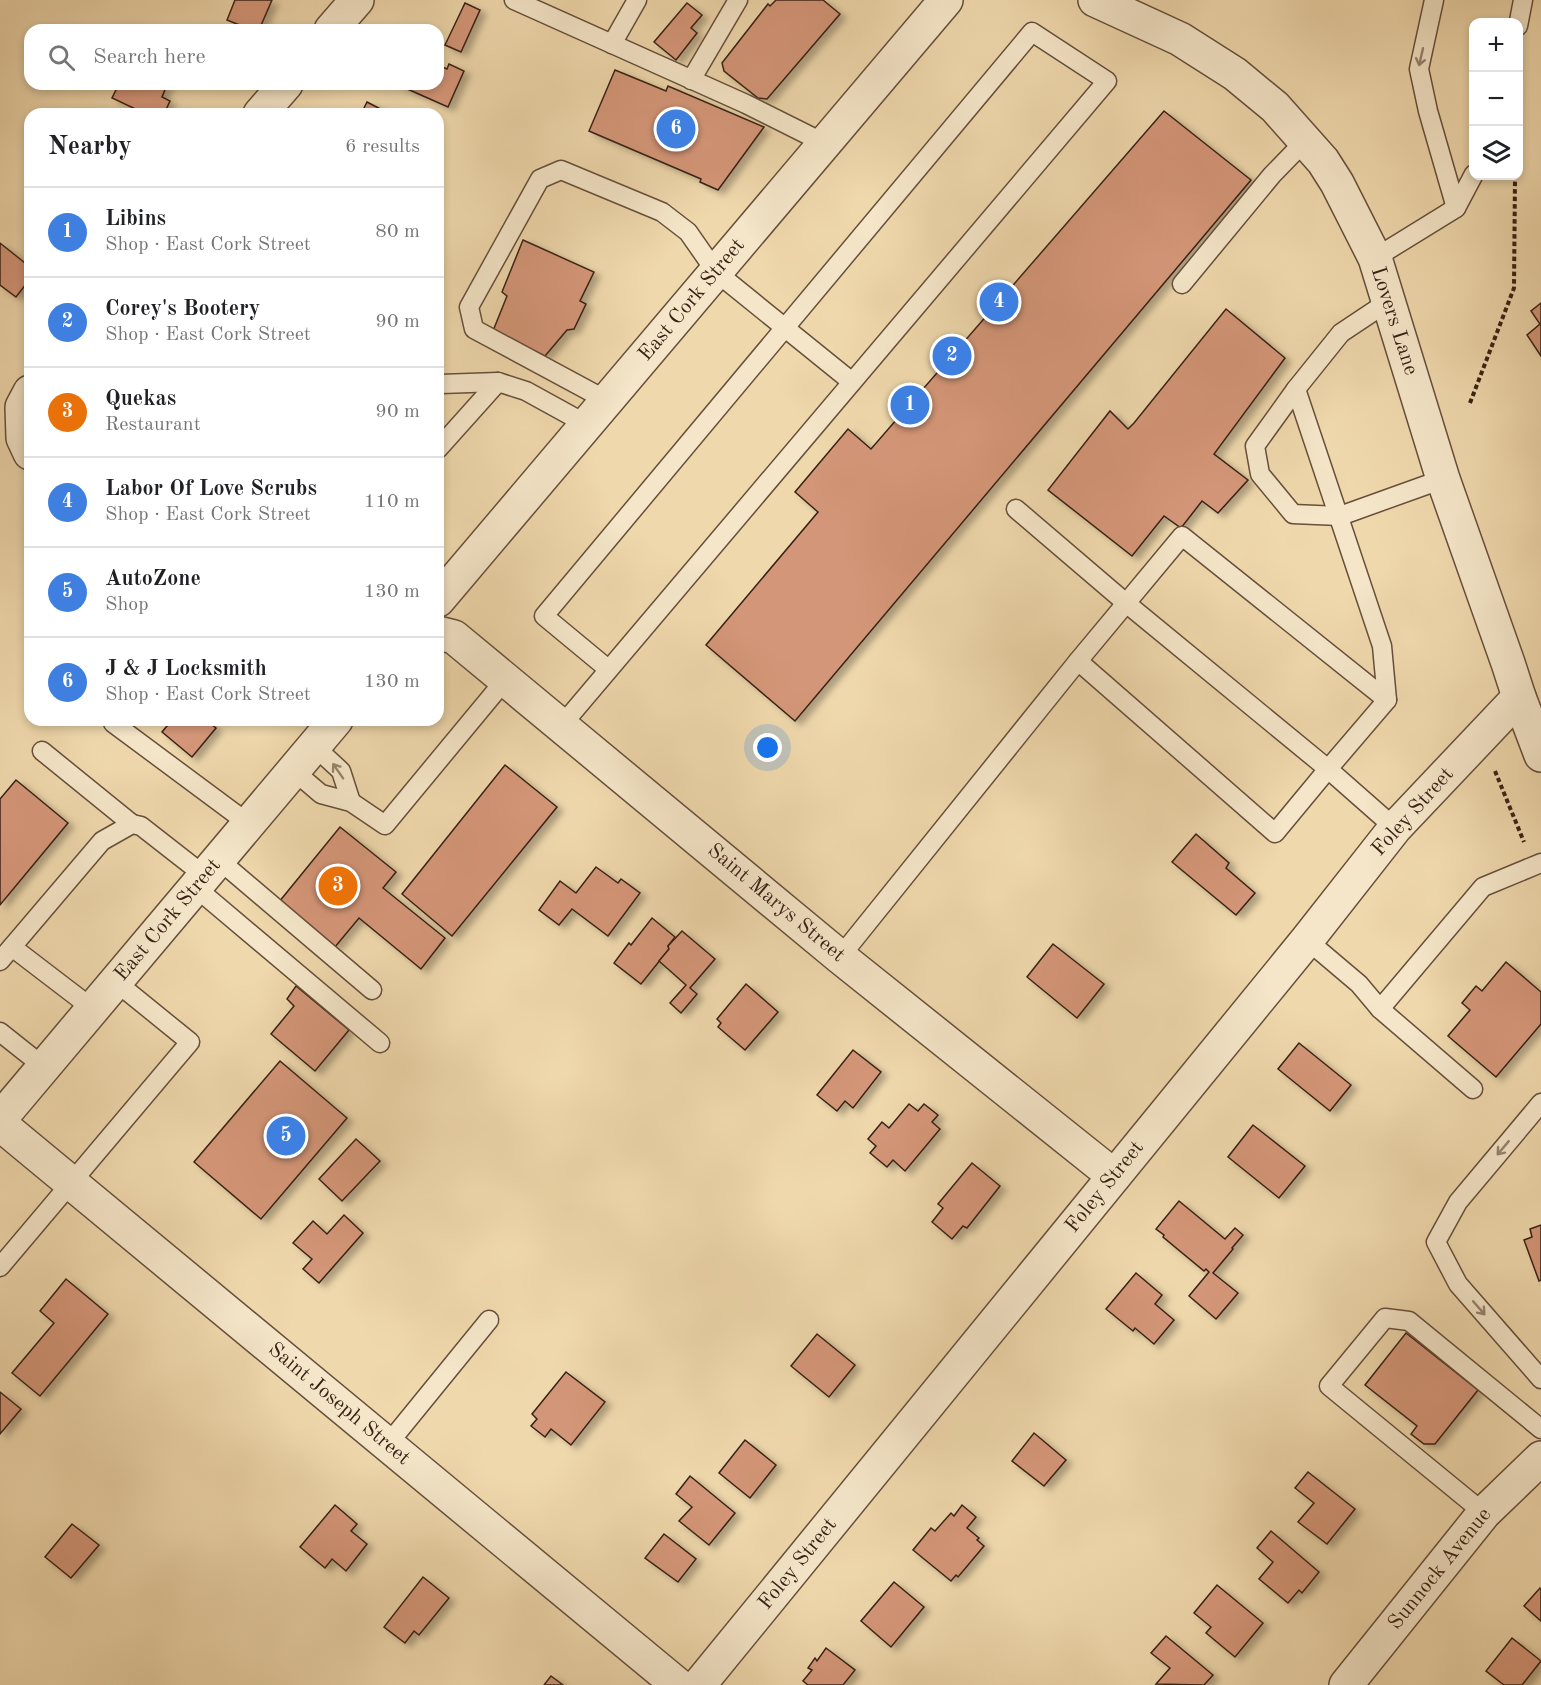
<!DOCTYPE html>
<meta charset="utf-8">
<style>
:root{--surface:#fff;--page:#f2f2f2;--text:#202124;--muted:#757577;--line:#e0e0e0;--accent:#8f2418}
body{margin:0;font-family:"Old Standard TT",serif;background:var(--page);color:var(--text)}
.controls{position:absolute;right:18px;top:18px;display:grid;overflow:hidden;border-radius:12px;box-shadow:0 3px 9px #0003}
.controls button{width:54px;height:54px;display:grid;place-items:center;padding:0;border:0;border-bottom:2px solid var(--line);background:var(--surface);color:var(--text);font:30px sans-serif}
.you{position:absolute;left:768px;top:748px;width:21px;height:21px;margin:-15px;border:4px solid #fff;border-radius:50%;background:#1a73e8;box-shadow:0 0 0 9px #1a73e833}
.badge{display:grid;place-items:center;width:39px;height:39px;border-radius:50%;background:var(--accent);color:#fff;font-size:20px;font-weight:700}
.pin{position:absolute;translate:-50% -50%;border:3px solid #fff;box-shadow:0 2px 6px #0006}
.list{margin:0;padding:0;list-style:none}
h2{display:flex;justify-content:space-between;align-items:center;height:78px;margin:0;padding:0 24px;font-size:26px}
h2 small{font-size:20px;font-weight:400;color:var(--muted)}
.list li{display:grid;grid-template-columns:39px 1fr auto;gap:18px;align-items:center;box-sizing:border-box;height:90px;padding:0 24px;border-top:2px solid var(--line)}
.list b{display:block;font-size:22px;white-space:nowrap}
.list p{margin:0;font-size:20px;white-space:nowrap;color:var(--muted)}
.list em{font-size:20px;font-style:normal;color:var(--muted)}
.icon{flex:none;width:33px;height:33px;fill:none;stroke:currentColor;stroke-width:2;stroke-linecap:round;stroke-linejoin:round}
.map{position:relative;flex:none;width:1541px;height:1685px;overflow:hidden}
.search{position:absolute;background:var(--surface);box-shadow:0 3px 9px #0003;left:24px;top:24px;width:420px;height:66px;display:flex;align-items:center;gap:15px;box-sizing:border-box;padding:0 21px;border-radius:18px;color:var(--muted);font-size:22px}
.panel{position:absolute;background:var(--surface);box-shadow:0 3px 9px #0003;left:24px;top:108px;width:420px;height:618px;border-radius:18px}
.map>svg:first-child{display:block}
.building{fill:#d49678;stroke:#382115;stroke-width:1.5;filter:url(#shadow)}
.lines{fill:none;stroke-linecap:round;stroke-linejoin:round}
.service-casing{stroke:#664f3b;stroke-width:21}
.minor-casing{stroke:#664f3b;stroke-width:36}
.tertiary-casing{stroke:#664f3b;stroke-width:36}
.path{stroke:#382115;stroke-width:4;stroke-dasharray:4.5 3;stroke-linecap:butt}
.service{stroke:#f5e6c9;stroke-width:18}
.minor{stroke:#f5e6c9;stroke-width:33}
.tertiary{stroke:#f5e6c9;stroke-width:33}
.oneway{stroke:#96846f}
.labels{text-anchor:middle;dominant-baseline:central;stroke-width:4.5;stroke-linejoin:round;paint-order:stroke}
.street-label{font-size:21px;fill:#382115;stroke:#f5e6c9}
</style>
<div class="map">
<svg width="1541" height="1685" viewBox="0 0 1541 1685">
<defs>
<filter id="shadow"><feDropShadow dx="6" dy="4" stdDeviation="3" flood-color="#0004"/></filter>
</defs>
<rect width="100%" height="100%" fill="#efd8ac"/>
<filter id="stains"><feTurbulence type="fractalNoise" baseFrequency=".00333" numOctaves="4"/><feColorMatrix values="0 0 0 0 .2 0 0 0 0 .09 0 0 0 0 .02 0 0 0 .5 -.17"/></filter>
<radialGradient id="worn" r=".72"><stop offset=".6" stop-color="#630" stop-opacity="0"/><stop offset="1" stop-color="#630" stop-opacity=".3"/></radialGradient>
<g class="building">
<path d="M235 0H272L259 30H252L227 20Z"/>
<path d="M776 0H823L840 14 767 99 758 98 724 71 722 63 768 4 770 6Z"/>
<path d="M465 3 480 10 461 52 445 45Z"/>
<path d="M687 3 702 15 691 28 697 33 676 60 654 42Z"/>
<path d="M449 64 464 71 448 107 396 84H438V65L447 69Z"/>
<path d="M615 70 666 91 668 86 764 127 718 190 700 182 701 179 589 131Z"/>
<path d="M119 84 167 85 162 97 170 101 164 114H146L112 98Z"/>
<path d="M367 102 390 114H354L355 111 361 114Z"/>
<path d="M1164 111 1251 180 795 721 706 645 818 512 795 492 848 429 871 449Z"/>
<path d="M523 240 594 272 580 301 586 304 574 329 567 330 545 356 493 331 507 296 502 292Z"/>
<path d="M0 243 30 267V279L16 297 0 285Z"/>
<path d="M1541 303V356L1527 335 1540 324 1531 311Z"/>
<path d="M1226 309 1285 358 1214 454 1248 480 1218 513 1202 501 1181 528 1164 516 1132 556 1048 490 1110 411 1128 429 1134 423Z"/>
<path d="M172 720H206L216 728 192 757 162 732Z"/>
<path d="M505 765 557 807 452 936 402 894Z"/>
<path d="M16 780 68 823 0 905V799Z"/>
<path d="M340 827 396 872 383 888 445 938 421 969 359 918 335 947 279 902Z"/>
<path d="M1196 834 1229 863 1226 868 1255 893 1236 915 1172 862Z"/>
<path d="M596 867 618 883 621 879 640 893 608 936 572 909 559 925 539 910 560 881 576 893Z"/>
<path d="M652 918 675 937 668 946 669 949 641 984 614 963 629 943 631 945Z"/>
<path d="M682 931 715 959 690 988 697 994 681 1013 670 1003 686 985 659 961 669 949 668 946Z"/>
<path d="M1053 944 1104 984 1077 1018 1027 977Z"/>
<path d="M1506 962 1541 992V1024L1496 1077 1448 1036 1470 1010 1462 1003 1476 986 1482 991Z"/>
<path d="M746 984 778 1012 745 1050 718 1027 721 1023 717 1019Z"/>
<path d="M296 986 349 1030 315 1071 271 1034 294 1006 287 999Z"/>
<path d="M1299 1043 1351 1085 1330 1111 1278 1069Z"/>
<path d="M853 1050 881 1072 853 1108 845 1101 837 1111 817 1095Z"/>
<path d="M280 1061 347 1118 261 1219 194 1162Z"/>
<path d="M909 1104 918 1111 924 1104 938 1115 932 1122 940 1129 905 1171 893 1160 887 1167 870 1153 876 1146 868 1139 882 1122 889 1128Z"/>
<path d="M1253 1125 1305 1166 1279 1198 1228 1157Z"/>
<path d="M356 1139 380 1161 342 1201 319 1179Z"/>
<path d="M972 1163 1000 1186 967 1228 963 1226 952 1239 932 1222 943 1208 938 1204Z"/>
<path d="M1179 1201 1225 1239 1235 1228 1243 1235 1232 1248 1233 1249 1213 1273 1238 1293 1216 1319 1189 1296 1209 1272 1206 1269 1204 1271 1163 1237 1164 1235 1156 1229Z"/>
<path d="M344 1215 363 1233 319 1283 303 1269 312 1259 293 1243 313 1221 327 1234Z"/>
<path d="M1541 1225V1280L1539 1281 1524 1240 1532 1237 1530 1229Z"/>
<path d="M1136 1273 1162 1295 1155 1304 1174 1320 1154 1344 1135 1328 1133 1331 1106 1309Z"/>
<path d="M66 1279 108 1314 40 1396 12 1373 54 1323 40 1311Z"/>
<path d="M1406 1333 1478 1390 1435 1444H1424L1411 1434 1417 1426 1365 1385Z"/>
<path d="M817 1334 855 1365 829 1397 791 1366Z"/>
<path d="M566 1372 605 1402 571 1445 551 1429 545 1437 531 1426 537 1419 532 1414Z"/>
<path d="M0 1392 21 1409 0 1434Z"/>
<path d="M1034 1433 1066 1460 1044 1486 1012 1461Z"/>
<path d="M745 1440 776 1465 750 1498 719 1473Z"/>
<path d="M1308 1472 1355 1509 1327 1544 1298 1522 1314 1503 1295 1488Z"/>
<path d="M690 1476 735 1513 709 1545 679 1521 692 1507 676 1494Z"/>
<path d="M335 1505 357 1524 351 1531 367 1544 346 1571 332 1559 325 1568 300 1547Z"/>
<path d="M962 1505 976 1517 967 1528 979 1538 977 1540 984 1546 958 1577 956 1575 951 1581 913 1550 931 1528 935 1531 951 1513 954 1516Z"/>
<path d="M72 1524 99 1545 71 1578 45 1557Z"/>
<path d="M1271 1531 1319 1572 1302 1593 1299 1590 1288 1603 1259 1579 1273 1562 1257 1548Z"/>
<path d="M664 1534 696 1559 678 1582 645 1558Z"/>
<path d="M423 1577 449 1598 419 1635 414 1631 405 1643 384 1627Z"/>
<path d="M894 1582 924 1607 891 1647 861 1621Z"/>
<path d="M1217 1585 1263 1623 1235 1657 1206 1633 1211 1627 1194 1613Z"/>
<path d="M1540 1588 1541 1589V1621L1524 1606Z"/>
<path d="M1166 1636 1213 1675 1204 1685 1156 1684 1170 1668 1151 1653Z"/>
<path d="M1512 1638 1541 1661 1522 1685H1504L1486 1671Z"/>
<path d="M826 1648 855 1670 843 1685H808L803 1681 812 1670 808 1668 815 1658 817 1661Z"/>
<path d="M551 1676 563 1685H544Z"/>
</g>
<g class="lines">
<g class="service-casing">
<g id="service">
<path d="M514 0 746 104 824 143"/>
<path d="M1434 0 1419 69 1428 111 1456 208"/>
<path d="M1518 26 1523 0"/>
<path d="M612 44 637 0"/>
<path d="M691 80 738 0"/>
<path d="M1375 258 1456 208 1474 174"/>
<path d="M1182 284 1272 175 1305 141"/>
<path d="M438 383 441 384 498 382 526 391 586 424"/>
<path d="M1296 389 1255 446 1260 474 1293 514 1340 516 1443 479"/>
<path d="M606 400 474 329 469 307 540 179 561 170 662 212 688 232 716 272 852 382"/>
<path d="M438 449 498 382"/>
<path d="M1016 509 1126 603 1328 769 1275 833 1078 661"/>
<path d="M1387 700 1382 646 1296 389 1341 333 1389 301"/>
<path d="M115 720 113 723 249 824"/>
<path d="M562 725 1107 81 1032 32 544 616 608 669"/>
<path d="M314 746 341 771 351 802"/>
<path d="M42 751 132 824"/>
<path d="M294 771 321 794 351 802 385 825 505 680"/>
<path d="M219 860 372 990"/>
<path d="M195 887 380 1043"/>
<path d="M1307 940 1359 984 1380 1009 1473 1089"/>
<path d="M12 947 93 1009"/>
<path d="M840 957 1078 661 1182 536 1387 700 1328 769 1395 828"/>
<path d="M0 961 102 841 132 824 141 826 205 876"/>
<path d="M1380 1009 1483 887 1541 863"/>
<path d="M0 1032 44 1067"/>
<path d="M1541 1103 1458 1202 1436 1242 1458 1284 1541 1379"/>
<path d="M0 1267 190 1042 116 982"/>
<path d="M388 1444 489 1320"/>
<path d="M1484 1513 1329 1386 1385 1318 1409 1321 1541 1429"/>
</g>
</g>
<g class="minor-casing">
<g id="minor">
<path d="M1095 0 1180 39 1235 74 1275 107 1323 161 1337 183 1375 258 1443 479 1508 663 1519 697 1541 755"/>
<path d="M331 30 357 0"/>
<path d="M260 114 286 84"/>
<path d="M30 392 22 407 23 438 30 453"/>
<path d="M438 633 454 637 840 957 1114 1176"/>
<path d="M0 1124 678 1685"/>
<path d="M699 1685 1307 940 1395 828 1519 697"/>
<path d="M1346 1685 1484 1513 1541 1458"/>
</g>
</g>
<g class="tertiary-casing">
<g id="tertiary">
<path d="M438 600 946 0"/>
<path d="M0 1119 336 720"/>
</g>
</g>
<g class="path">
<path d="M1470 403 1514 288 1515 179"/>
<path d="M1495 771 1524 842"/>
</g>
<use href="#service" class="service"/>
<use href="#minor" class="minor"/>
<use href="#tertiary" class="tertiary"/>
</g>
<defs><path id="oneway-shaft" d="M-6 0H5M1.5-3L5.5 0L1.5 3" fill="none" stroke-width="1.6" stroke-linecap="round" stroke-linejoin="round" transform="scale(1.5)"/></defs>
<g class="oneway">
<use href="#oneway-shaft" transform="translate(1421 57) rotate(103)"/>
<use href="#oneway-shaft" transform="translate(338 771) rotate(-125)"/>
<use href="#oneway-shaft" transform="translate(1503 1148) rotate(130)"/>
<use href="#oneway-shaft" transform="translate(1479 1308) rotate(49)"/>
</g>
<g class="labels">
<g class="street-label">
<text transform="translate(692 300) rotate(-50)">East Cork Street</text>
<text transform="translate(1394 321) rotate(72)">Lovers Lane</text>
<text transform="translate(1413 812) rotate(-48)">Foley Street</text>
<text transform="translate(776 903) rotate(40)">Saint Marys Street</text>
<text transform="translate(168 920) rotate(-50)">East Cork Street</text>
<text transform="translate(1105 1187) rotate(-51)">Foley Street</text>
<text transform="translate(339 1404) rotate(40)">Saint Joseph Street</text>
<text transform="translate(798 1564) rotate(-51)">Foley Street</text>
<text transform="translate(1440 1569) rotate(-51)">Sunnock Avenue</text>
</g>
</g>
<rect width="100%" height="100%" filter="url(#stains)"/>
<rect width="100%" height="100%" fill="url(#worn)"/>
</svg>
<div class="controls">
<button>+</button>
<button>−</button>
<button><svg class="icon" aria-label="layers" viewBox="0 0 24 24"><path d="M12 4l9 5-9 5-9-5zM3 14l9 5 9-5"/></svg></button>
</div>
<div class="you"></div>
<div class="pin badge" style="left:910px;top:405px;background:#3f7fe0">1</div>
<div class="pin badge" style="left:952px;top:356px;background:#3f7fe0">2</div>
<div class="pin badge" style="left:338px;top:886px;background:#e8710a">3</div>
<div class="pin badge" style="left:999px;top:302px;background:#3f7fe0">4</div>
<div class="pin badge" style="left:286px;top:1136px;background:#3f7fe0">5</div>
<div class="pin badge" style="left:676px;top:129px;background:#3f7fe0">6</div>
<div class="search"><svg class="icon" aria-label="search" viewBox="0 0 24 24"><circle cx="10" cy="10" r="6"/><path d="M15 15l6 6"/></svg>Search here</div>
<section class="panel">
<h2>Nearby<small>6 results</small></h2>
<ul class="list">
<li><span class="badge" style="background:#3f7fe0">1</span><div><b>Libins</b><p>Shop · East Cork Street</p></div><em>80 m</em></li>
<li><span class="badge" style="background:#3f7fe0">2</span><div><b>Corey's Bootery</b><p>Shop · East Cork Street</p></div><em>90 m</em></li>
<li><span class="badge" style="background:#e8710a">3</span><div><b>Quekas</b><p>Restaurant</p></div><em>90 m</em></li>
<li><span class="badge" style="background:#3f7fe0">4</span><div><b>Labor Of Love Scrubs</b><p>Shop · East Cork Street</p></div><em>110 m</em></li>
<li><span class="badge" style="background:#3f7fe0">5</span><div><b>AutoZone</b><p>Shop</p></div><em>130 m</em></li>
<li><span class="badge" style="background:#3f7fe0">6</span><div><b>J &amp; J Locksmith</b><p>Shop · East Cork Street</p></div><em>130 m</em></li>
</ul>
</section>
</div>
